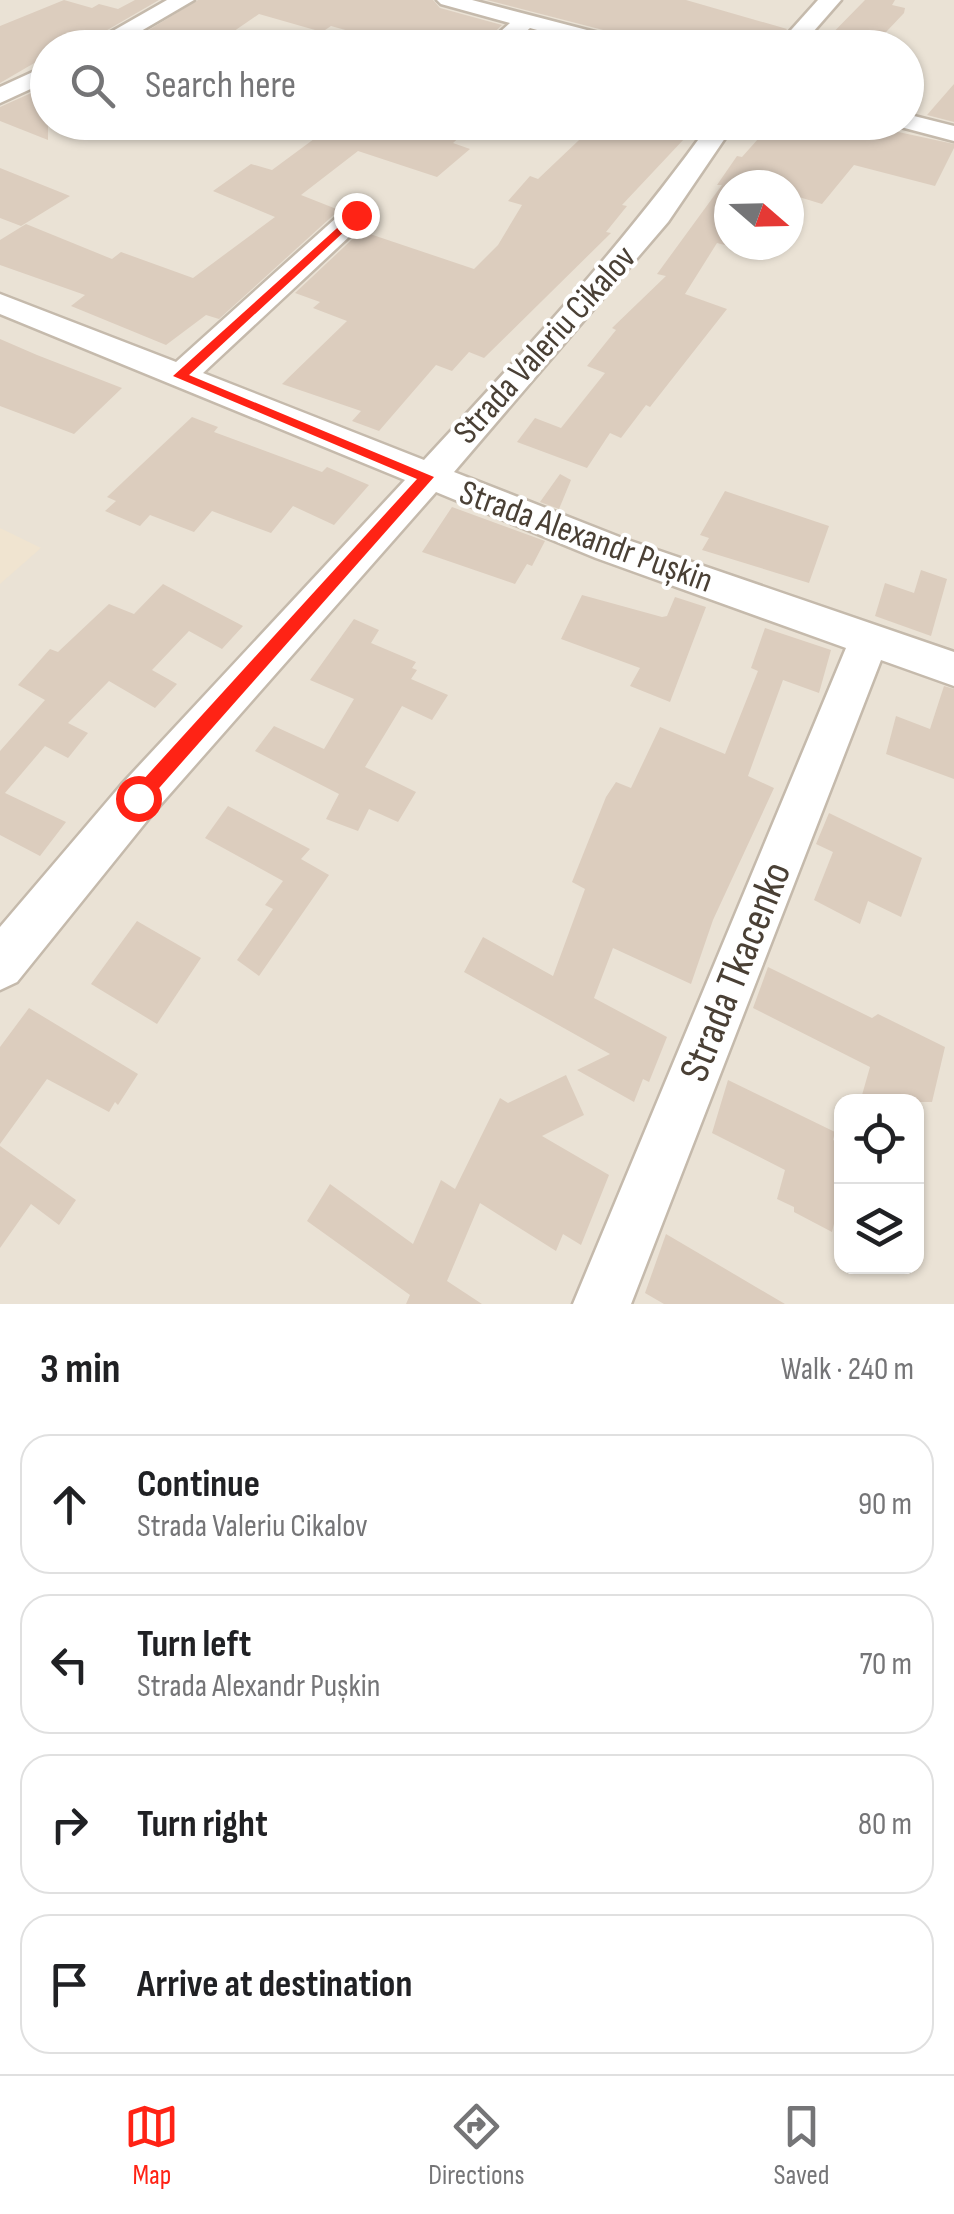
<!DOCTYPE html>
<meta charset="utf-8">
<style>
:root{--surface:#fff;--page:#f2f2f2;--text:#202124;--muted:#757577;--line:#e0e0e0;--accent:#ff2315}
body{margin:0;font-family:"Sofia Sans Condensed",sans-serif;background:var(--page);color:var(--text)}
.controls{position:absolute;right:30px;bottom:30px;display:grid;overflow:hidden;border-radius:20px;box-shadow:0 2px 8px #0004}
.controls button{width:90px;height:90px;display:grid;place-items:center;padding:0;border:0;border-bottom:2px solid var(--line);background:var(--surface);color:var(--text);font:50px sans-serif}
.compass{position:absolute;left:714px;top:170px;width:90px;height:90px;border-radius:50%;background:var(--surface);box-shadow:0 2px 8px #0004;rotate:110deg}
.stop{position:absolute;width:30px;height:30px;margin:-22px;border:8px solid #ff2315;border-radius:50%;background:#fff}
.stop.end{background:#ff2315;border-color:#fff;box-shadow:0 2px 10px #0008}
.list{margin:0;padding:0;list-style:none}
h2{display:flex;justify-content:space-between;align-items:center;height:130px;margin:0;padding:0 40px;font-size:42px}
h2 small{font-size:32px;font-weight:400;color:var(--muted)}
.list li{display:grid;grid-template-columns:65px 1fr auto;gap:30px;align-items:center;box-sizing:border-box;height:140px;margin:0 20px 20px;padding:0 20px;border:2px solid var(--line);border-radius:30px}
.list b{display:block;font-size:38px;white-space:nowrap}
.list p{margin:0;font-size:32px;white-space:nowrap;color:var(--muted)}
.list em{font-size:32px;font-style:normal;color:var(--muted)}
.icon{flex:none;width:55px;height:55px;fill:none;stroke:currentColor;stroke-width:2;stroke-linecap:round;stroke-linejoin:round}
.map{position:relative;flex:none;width:954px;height:1304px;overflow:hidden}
.search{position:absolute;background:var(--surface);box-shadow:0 2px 8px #0004;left:30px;right:30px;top:30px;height:110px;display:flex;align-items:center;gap:25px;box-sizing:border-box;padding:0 35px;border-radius:55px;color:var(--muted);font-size:38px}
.sheet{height:770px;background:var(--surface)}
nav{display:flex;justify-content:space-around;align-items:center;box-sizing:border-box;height:140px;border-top:2px solid var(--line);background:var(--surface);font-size:28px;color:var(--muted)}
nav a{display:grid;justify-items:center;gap:5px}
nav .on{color:var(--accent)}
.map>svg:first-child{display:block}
.residential{fill:#eae2d5;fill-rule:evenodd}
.education{fill:#f0e4d0}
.building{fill:#dccdbe}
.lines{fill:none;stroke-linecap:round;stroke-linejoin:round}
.minor-casing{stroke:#c5baac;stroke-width:5}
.minor{fill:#fff;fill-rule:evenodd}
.route{fill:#ff2315}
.labels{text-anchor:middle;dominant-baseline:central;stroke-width:8;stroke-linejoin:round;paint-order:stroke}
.street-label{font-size:35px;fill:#4a4035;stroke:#fff}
.near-street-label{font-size:42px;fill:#4a4035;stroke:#fff}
</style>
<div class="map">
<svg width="954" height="1304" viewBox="0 0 954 1304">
<rect width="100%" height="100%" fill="#f6f0e7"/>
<path class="residential" d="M0 0H954V1304H0ZM48 48H906V122H48ZM729 185H789V245H729ZM842 1102H916V1266H842Z"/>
<path class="education" d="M0 528 41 548 0 584Z"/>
<g class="building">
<path d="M64 0 92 8 99 4 118 9 135 0H159L97 36 89 34 63 48H48V55L0 83V26Z"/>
<path d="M198 0H433L440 8 502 25 478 48H410L331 26 322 32 259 14 224 38 199 33 179 46 169 48 129 42Z"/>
<path d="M487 0H686L787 29 771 48H644L638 39Z"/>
<path d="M865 0H895L892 5 905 8 904 13 871 48H818Z"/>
<path d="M531 32 585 48H513Z"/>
<path d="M954 84V122L927 115Z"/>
<path d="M40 89 48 91V140L0 121V107Z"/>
<path d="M337 122H476L453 143 470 149 437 177 358 151 301 195 339 210 219 319 206 315 166 345 71 306 85 295 0 265V240L26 224 112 259 121 252 193 278 275 217 213 191 251 164 272 170Z"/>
<path d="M598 122H700L622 205 627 206 606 232 611 233 484 358 469 352 452 371 436 365 379 431 352 421 361 411 282 384 347 321 313 308 320 302 295 293 361 231 474 269 498 245 522 205 508 201 530 176 538 179Z"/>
<path d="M773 122H852L954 144V148L935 186 854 165 822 204 789 194V185H729V246L717 243 685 294 727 309 650 407 646 405 621 438 610 433 587 468 517 442 535 418 561 428 605 373 587 366 616 330 612 328 666 276 657 274 722 185H717L737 156 742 157Z"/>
<path d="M0 168 70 196 21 226 0 218Z"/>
<path d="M0 339 37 355 122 388 74 434 0 406Z"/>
<path d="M192 417 218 427 214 432 322 472 327 467 369 485 334 525 293 506 271 533 212 511 194 532 150 515 140 526 105 511 116 501 107 497Z"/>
<path d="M560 474 571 480 559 509 540 502Z"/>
<path d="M725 491 829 526 809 583 702 550 709 538 700 535Z"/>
<path d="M452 507 545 541 532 566 527 564 515 584 422 552Z"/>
<path d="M921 570 947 579 931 636 875 616 885 583 914 593Z"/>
<path d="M163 584 243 626 222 649 189 631 152 670 177 684 155 708 109 681 68 723 88 733 68 758 45 746 5 793 66 822 40 856 0 835V751L45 700 18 685 50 649 58 652 109 604 134 614Z"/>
<path d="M582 595 662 617 667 616 675 597 706 607 670 702 630 686 640 668 561 639Z"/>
<path d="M354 619 379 630 371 643 416 662 412 668 417 670 411 679 448 695 432 720 402 706 365 767 416 792 398 822 369 809 358 831 326 819 339 794 255 751 274 726 324 749 354 699 310 680Z"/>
<path d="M765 628 831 650 819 693 783 680 748 776 774 788 713 920 691 984 613 948 594 998 667 1037 649 1082 643 1079 634 1102 577 1070 610 1054 464 972 483 937 553 976 585 889 572 882 606 797 616 782 631 788 660 727 725 754 758 671 751 668Z"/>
<path d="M944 686 954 689V779L886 754 896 716 930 729Z"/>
<path d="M228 806 310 849 301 859 329 875 259 976 237 960 273 909 265 905 283 881 205 838Z"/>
<path d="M829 813 922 858 901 917 868 901 860 924 814 900 833 852 816 844Z"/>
<path d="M137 921 201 958 157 1024 91 984Z"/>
<path d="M768 967 872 1018 878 1014 945 1047 932 1102H860L870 1067 753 1008Z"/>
<path d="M29 1008 138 1074 118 1105 115 1102 109 1112 47 1079 0 1144V1047Z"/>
<path d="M566 1075 584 1115 542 1136 609 1175 581 1245 563 1234 556 1251 480 1203 447 1281 482 1304H406L410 1295 307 1221 330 1184 413 1244 441 1180 455 1189 500 1098 508 1103Z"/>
<path d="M728 1080 835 1132 833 1140 842 1144V1190L832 1232 794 1212V1207L777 1199 785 1170 712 1133Z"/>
<path d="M0 1146 76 1200 59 1225 31 1204 0 1248Z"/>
<path d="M666 1234 785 1304H664L645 1293Z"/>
</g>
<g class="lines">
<g class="minor-casing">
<g id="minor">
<path d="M167 0H194L112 48H83Z"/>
<path d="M437 0H472L637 43 640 48H601L530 28 507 48H482L510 23 441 4Z"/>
<path d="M818 0H841L799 48H775Z"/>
<path d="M48 65V81L0 103V87Z"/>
<path d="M906 114 954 126V141L897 126 895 122H906Z"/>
<path d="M711 122H736L668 222 454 472 622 538 954 652V686L881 660 631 1304H573L846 648 596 558 436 492 154 812 17 982 0 990V927L122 784 405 480 0 314V294L176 362 346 209H366L370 215 366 221 203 373 424 460C525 351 625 243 711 122Z"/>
</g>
</g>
<use href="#minor" class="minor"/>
</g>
<path class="route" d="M356 211 360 217 189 375 434 477 145 804 138 806 132 804V792L417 479 173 376Z"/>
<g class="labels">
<g class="street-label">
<text transform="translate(545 345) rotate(-48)">Strada Valeriu Cikalov</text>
<text transform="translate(586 537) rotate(20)">Strada Alexandr Pușkin</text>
</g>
<g class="near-street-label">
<text transform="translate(736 972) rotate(-68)">Strada Tkacenko</text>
</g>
</g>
</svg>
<div class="controls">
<button><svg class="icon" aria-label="locate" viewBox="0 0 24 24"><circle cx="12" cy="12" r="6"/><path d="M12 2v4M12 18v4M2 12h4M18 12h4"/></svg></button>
<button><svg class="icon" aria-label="layers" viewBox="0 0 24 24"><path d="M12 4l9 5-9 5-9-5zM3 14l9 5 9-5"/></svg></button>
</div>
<svg class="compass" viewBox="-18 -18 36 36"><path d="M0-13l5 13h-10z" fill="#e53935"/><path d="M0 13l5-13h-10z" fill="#757577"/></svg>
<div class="stop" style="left:138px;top:798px"></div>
<div class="stop end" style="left:356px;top:215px"></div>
<div class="search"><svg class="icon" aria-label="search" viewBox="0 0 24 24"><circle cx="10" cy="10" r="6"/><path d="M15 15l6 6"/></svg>Search here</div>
</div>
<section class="sheet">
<h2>3 min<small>Walk · 240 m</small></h2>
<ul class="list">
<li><svg class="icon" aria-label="ahead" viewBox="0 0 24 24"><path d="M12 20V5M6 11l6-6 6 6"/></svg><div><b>Continue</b><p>Strada Valeriu Cikalov</p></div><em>90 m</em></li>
<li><svg class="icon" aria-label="left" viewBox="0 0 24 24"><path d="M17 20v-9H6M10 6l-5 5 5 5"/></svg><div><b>Turn left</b><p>Strada Alexandr Pușkin</p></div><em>70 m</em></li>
<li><svg class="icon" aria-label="right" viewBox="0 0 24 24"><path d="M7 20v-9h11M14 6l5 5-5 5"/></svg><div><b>Turn right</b></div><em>80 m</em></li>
<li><svg class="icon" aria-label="arrive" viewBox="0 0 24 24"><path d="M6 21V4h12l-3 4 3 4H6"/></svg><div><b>Arrive at destination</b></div></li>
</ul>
</section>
<nav>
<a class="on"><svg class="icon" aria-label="map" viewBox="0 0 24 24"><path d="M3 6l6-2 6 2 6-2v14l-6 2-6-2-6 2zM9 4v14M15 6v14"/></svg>Map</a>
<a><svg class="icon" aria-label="directions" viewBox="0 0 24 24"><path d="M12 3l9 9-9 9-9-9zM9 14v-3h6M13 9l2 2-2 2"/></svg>Directions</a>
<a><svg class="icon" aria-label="saved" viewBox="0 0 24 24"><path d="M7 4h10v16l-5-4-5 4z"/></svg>Saved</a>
</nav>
